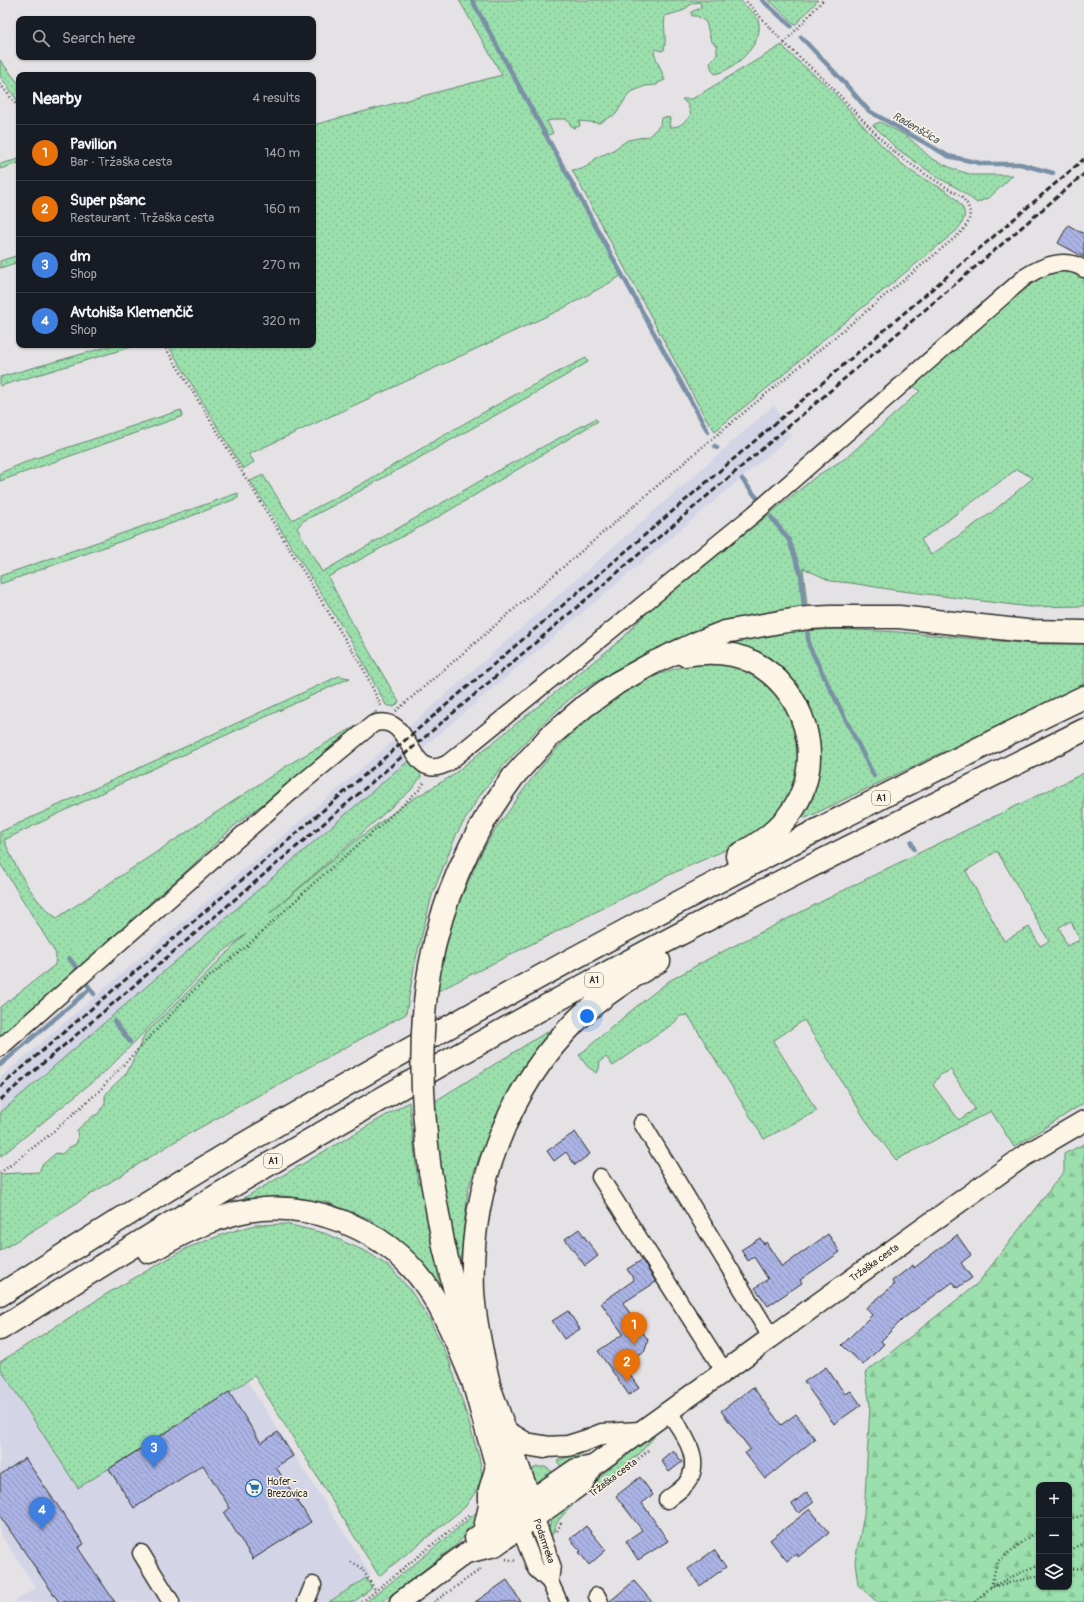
<!DOCTYPE html>
<meta charset="utf-8">
<style>
:root{--surface:#171b24;--page:#242831;--text:#f1f3f6;--muted:#9ea1a6;--line:#363941;--accent:#db2777}
body{margin:0;font-family:Pangolin,sans-serif;background:var(--page);color:var(--text)}
.controls{position:absolute;right:12px;bottom:12px;display:grid;overflow:hidden;border-radius:8px;box-shadow:0 1px 3px #0004}
.controls button{width:36px;height:36px;display:grid;place-items:center;padding:0;border:0;border-bottom:1px solid var(--line);background:var(--surface);color:var(--text);font:20px sans-serif}
.you{position:absolute;left:587px;top:1016px;width:14px;height:14px;margin:-10px;border:3px solid #fff;border-radius:50%;background:#1a73e8;box-shadow:0 0 0 6px #1a73e833}
.badge{display:grid;place-items:center;width:26px;height:26px;border-radius:50%;background:var(--accent);color:#fff;font-size:13px;font-weight:700}
.pin{position:absolute;translate:-50% -33px;filter:drop-shadow(0 1px 2px #0008)}
.pin::after{content:'';position:absolute;top:21px;width:14px;height:12px;background:inherit;clip-path:polygon(0 0,100% 0,50% 100%)}
.list{margin:0;padding:0;list-style:none}
h2{display:flex;justify-content:space-between;align-items:center;height:52px;margin:0;padding:0 16px;font-size:17px}
h2 small{font-size:13px;font-weight:400;color:var(--muted)}
.list li{display:grid;grid-template-columns:26px 1fr auto;gap:12px;align-items:center;box-sizing:border-box;height:56px;padding:0 16px;border-top:1px solid var(--line)}
.list b{display:block;font-size:15px;white-space:nowrap}
.list p{margin:0;font-size:13px;white-space:nowrap;color:var(--muted)}
.list em{font-size:13px;font-style:normal;color:var(--muted)}
.icon{flex:none;width:22px;height:22px;fill:none;stroke:currentColor;stroke-width:2;stroke-linecap:round;stroke-linejoin:round}
.map{position:relative;flex:none;width:1084px;height:1602px;overflow:hidden}
.search{position:absolute;background:var(--surface);box-shadow:0 1px 3px #0004;left:16px;top:16px;width:300px;height:44px;display:flex;align-items:center;gap:10px;box-sizing:border-box;padding:0 14px;border-radius:8px;color:var(--muted);font-size:15px}
.panel{position:absolute;background:var(--surface);box-shadow:0 1px 3px #0004;left:16px;top:72px;width:300px;height:276px;border-radius:8px}
.map>svg:first-child{display:block}
.built{fill:#d3d4e5}
.grass{fill:url(#grass-dots);stroke:#62856c;fill-rule:evenodd}
.forest{fill:url(#forest-firs);stroke:#62856c;fill-rule:evenodd}
.lines{fill:none;stroke-linecap:round;stroke-linejoin:round}
.stream{stroke:#7a90a6;stroke-width:4.5}
.building{fill:url(#building-back-hatch);stroke:#2b2b2b}
.minor-casing{stroke:#2b2b2b;stroke-width:19}
.major-casing{stroke:#2b2b2b;stroke-width:23}
.highway-casing{stroke:#2b2b2b;stroke-width:25}
.path{stroke:#2b2b2b;stroke-width:2.5;stroke-dasharray:1 3;stroke-linecap:butt}
.minor{stroke:#fcf5e5;stroke-width:16}
.major{stroke:#fcf5e5;stroke-width:20}
.highway{stroke:#fcf5e5;stroke-width:22}
.rail{stroke:#2b2b2b;stroke-width:3;stroke-dasharray:6 3;stroke-linecap:butt}
.highway-bridge-casing{stroke:#2b2b2b;stroke-width:25;stroke-linecap:butt}
.highway-bridge{stroke:#fcf5e5;stroke-width:22}
.labels{text-anchor:middle;dominant-baseline:central;stroke-width:3;stroke-linejoin:round;paint-order:stroke}
.shield{fill:#fcf5e5;stroke:#6a6863;stroke-width:1}
.shield-label{font-size:9px;font-weight:bold;fill:#2b2b2b}
.street-label{font-size:10px;fill:#2b2b2b;stroke:#fcf5e5}
.poi-label{font-size:10px;fill:#2b2b2b;stroke:#fcf5e5;text-anchor:start}
.water-label{font-size:11px;font-style:italic;fill:#4c555e;stroke:#fcf5e5}
</style>
<div class="map">
<svg width="1084" height="1602" viewBox="0 0 1084 1602">
<defs>
<pattern id="grass-dots" width="8" height="8" patternUnits="userSpaceOnUse"><rect width="8" height="8" fill="#9adfac"/><path d="M2 2h.1M6 6h.1" fill="none" stroke="#85c094" stroke-width="1.8" stroke-linecap="round"/></pattern>
<pattern id="forest-firs" width="22" height="20" patternUnits="userSpaceOnUse"><rect width="22" height="20" fill="#9adfac"/><path d="M5 1l3.5 6h-7zM16 11l3.5 6h-7z" fill="#85c094"/></pattern>
<pattern id="building-back-hatch" width="6" height="6" patternUnits="userSpaceOnUse"><rect width="6" height="6" fill="#abb4e5"/><path d="M-1 5l2 2M0 0l6 6M5-1l2 2" fill="none" stroke="#8b93ba"/></pattern>
</defs>
<rect width="100%" height="100%" fill="#e4e2e5"/>
<filter id="ink" filterUnits="userSpaceOnUse"><feTurbulence type="fractalNoise" baseFrequency=".025" numOctaves="2"/><feDisplacementMap in="SourceGraphic" scale="8" xChannelSelector="R" yChannelSelector="G"/><feConvolveMatrix kernelMatrix="1 2 1 2 8 2 1 2 1" color-interpolation-filters="sRGB"/></filter>
<g filter="url(#ink)">
<g class="built">
<path d="M774 405 791 436 434 738 0 1113V1078L382 751Z"/>
<path d="M0 1368 78 1488 247 1381 371 1575 329 1602H13L36 1588 0 1533Z"/>
</g>
<g class="grass">
<path d="M459 0H740C746 8 758 13 759 24 762 45 734 70 715 74L712 70 710 63 717 54V46L711 41 706 22 697 16H692L691 12 701 8 700 2 693 3 682 11 665 16C663 27 667 39 664 50L661 51 656 49 654 53 665 80 658 83 657 85 645 86 629 93 616 114 599 123 579 121 580 126 573 128 566 119H558L547 121 553 133 546 137 622 275 613 281 560 310 249 454 254 462 243 469 168 345H313V125L502 75Z"/>
<path d="M769 0H818L795 25Z"/>
<path d="M782 45C796 62 814 73 829 88 835 93 840 100 846 106 866 129 886 152 911 171 927 183 952 189 962 207 968 216 962 224 956 231L824 339 789 370 715 431 705 417 572 170 582 169 589 165 597 157 610 152 628 140 649 136 660 125 661 118 665 117 670 118 669 127C679 128 685 122 691 115L688 105 682 99H692Z"/>
<path d="M0 60 19 84V103L0 76Z"/>
<path d="M880 122 907 136 932 159 956 170 973 175H1013L990 197 977 203 959 189 937 177 896 148 873 125Z"/>
<path d="M19 159V163L0 169V164Z"/>
<path d="M19 255V262L0 268V261Z"/>
<path d="M1068 270 1084 273V606L1030 607 894 590 851 583 831 581 803 568 807 605 778 610 675 639 615 671 575 694 540 726 502 767 480 795 457 833 432 895 415 962 406 1014 174 1142 0 1251V1174L39 1172 42 1165 56 1153 62 1154 68 1148 76 1144 78 1138 77 1130 93 1116 98 1114 105 1104V1096L109 1090 127 1073 145 1034 246 934 223 952 107 1070 0 1157V1113L397 770 410 760 420 773 421 777 411 790 269 914 360 837 408 802 450 777 623 638 647 612 818 475 846 458 920 391 912 385 1030 283 1047 273ZM1017 469 1033 478 991 513 931 555 921 540Z"/>
<path d="M114 345H138L0 386V377Z"/>
<path d="M586 358 588 362 555 382 338 503 303 521 297 528 322 572 501 469 595 419 598 421 440 516 328 577 349 617 399 702 394 707 386 705 355 647 250 481 263 475 292 520C314 508 338 497 360 485 434 441 508 396 586 358Z"/>
<path d="M181 410 183 416 0 481V473L33 459Z"/>
<path d="M238 493V498L181 520 0 584V576Z"/>
<path d="M834 629 899 632 1031 644H1084V684L806 818 803 817V813L812 726 728 644 729 640 779 633Z"/>
<path d="M705 662 738 667 762 678 784 702 796 730 799 762 791 791 774 817 755 837 671 874 436 992C443 961 449 927 461 898 469 880 477 861 487 843 493 832 501 821 509 811 555 741 619 675 705 662Z"/>
<path d="M339 676 350 678 120 784 4 840C15 866 33 902 57 918L291 763 365 721 376 711 379 717 341 744 234 826 181 876 152 901 83 970 0 1041V1007L55 965 56 954 0 863V832Z"/>
<path d="M1084 773V1103L1014 1147 991 1111 896 1160 865 1119 804 1020 773 1041 817 1111 764 1139 688 1015 680 1016 674 1023 613 1066 606 1057 600 1061 599 1069 596 1073 587 1066 579 1055 632 1010 669 981 708 959 888 868ZM997 851 1049 941 1040 946 1029 927 1004 941 966 871ZM1071 921 1080 940 1067 946 1059 927ZM951 1070 975 1109 959 1120 933 1085 940 1075Z"/>
<path d="M553 1028 529 1060 500 1108 481 1153 468 1189 460 1267 448 1229 432 1103Z"/>
<path d="M409 1102 418 1183 422 1182 445 1293 441 1294 401 1247 370 1219 326 1202 284 1196 245 1199 244 1198Z"/>
<path d="M286 1224 324 1233 367 1252 391 1268 410 1290 430 1320 450 1363 466 1413 480 1461 483 1481 465 1507 379 1576 254 1375 247 1381 78 1488 0 1368V1362L108 1293 187 1248 227 1233 255 1225Z"/>
<path d="M655 1436 639 1454 583 1496 578 1494 625 1456Z"/>
<path d="M583 1451 584 1452 562 1468 557 1461Z"/>
<path d="M537 1467H545L553 1472 554 1474 537 1486 529 1471Z"/>
<path d="M572 1498 573 1505C564 1514 555 1521 553 1534L549 1535C547 1518 560 1507 572 1498Z"/>
<path d="M483 1507 476 1524 455 1546 382 1602H366L417 1562Z"/>
<path d="M366 1578 372 1588 354 1602H329Z"/>
</g>
<path class="forest" d="M1084 1144V1602H877L858 1585 855 1561 864 1515 870 1405 865 1373 978 1283 1064 1171V1154ZM1039 1485H1069V1587H1039Z"/>
<g class="lines">
<g class="stream">
<path d="M472 0 708 432"/>
<path d="M762 0 791 26"/>
<path d="M801 37 841 79 869 111 948 156 984 164H1020L1053 173"/>
<path d="M715 446 717 448"/>
<path d="M742 479 757 498"/>
<path d="M771 517 789 540 801 575 804 608"/>
<path d="M807 629 809 646 874 776"/>
<path d="M911 842 914 849"/>
<path d="M69 958 76 967"/>
<path d="M87 984 94 994"/>
<path d="M114 1021 130 1042"/>
<path d="M0 1065 90 989"/>
</g>
</g>
<g class="building">
<path d="M1068 225 1084 234V257L1058 243Z"/>
<path d="M575 1132 590 1154 575 1165 566 1152 554 1161 547 1151Z"/>
<path d="M579 1229 598 1256 585 1266 565 1239Z"/>
<path d="M828 1234 840 1252 800 1280 802 1283 768 1306 755 1288 768 1279 754 1257 748 1261 741 1250 760 1238 764 1244 766 1242 782 1267Z"/>
<path d="M957 1235 971 1255 961 1263 972 1278 957 1288 953 1282 904 1318 881 1341 884 1344 863 1365 842 1345 872 1315 866 1308 894 1285 892 1281 913 1265 914 1268Z"/>
<path d="M642 1260 656 1282 623 1303 648 1340 644 1352 627 1359 631 1365 625 1368 639 1388 629 1395 598 1351 623 1334 601 1303 634 1280 627 1269Z"/>
<path d="M568 1311 580 1329 564 1339 552 1321Z"/>
<path d="M826 1367 845 1394 851 1391 861 1405 834 1424 804 1382Z"/>
<path d="M753 1387 781 1425 796 1414 815 1439 765 1479 745 1453 750 1449 721 1411Z"/>
<path d="M229 1392 261 1443 278 1432 293 1456 276 1467 311 1522 253 1559 224 1513 230 1508 203 1465 134 1508 109 1469Z"/>
<path d="M673 1450 682 1462 669 1472 661 1460Z"/>
<path d="M25 1458 84 1544 78 1548 115 1602H59L0 1516V1475Z"/>
<path d="M640 1477 653 1495 642 1503 668 1541 638 1560 626 1541 642 1530 616 1496Z"/>
<path d="M807 1492 814 1502 799 1513 792 1504Z"/>
<path d="M810 1509 829 1533 798 1557 796 1554 787 1561 770 1540Z"/>
<path d="M586 1526 606 1550 589 1565 579 1552 581 1551 570 1539Z"/>
<path d="M714 1550 726 1567 700 1586 688 1569Z"/>
<path d="M507 1580 521 1602H475Z"/>
<path d="M634 1581 652 1602H609Z"/>
</g>
<g class="lines">
<g class="minor-casing">
<g id="minor">
<path d="M0 1048 292 791 373 724C414 710 406 786 448 763L754 514 1025 277C1042 266 1064 256 1084 269"/>
<path d="M642 1123 771 1337"/>
<path d="M600 1177 724 1371"/>
<path d="M667 1500C673 1495 681 1490 686 1484 705 1460 682 1432 669 1412"/>
<path id="s1" d="M532 1507 552 1565 550 1582"/>
<path d="M516 1519 536 1569 550 1582 559 1602"/>
<path d="M141 1553 171 1602"/>
<path d="M597 1596 600 1602"/>
<path d="M306 1602 313 1585"/>
</g>
</g>
<g class="major-casing">
<g id="major">
<path d="M544 1447 568 1446 587 1440 602 1434 641 1432"/>
<path d="M475 1538 576 1469 593 1466"/>
<path id="s2" d="M400 1602 466 1553 495 1546 571 1492 583 1483 593 1466 866 1269 1024 1156 1084 1121"/>
</g>
</g>
<g class="highway-casing">
<g id="highway">
<path d="M685 655C708 651 731 651 753 662 804 688 826 758 794 808 779 831 760 843 737 856"/>
<path d="M513 777 550 736 585 706 617 683 653 663 699 642 725 632 780 622 808 618 831 617H899L1027 631 1084 632"/>
<path d="M430 1171 444 1247 464 1327 473 1381 497 1467 513 1512"/>
<path d="M149 1252C177 1236 205 1221 237 1213 306 1197 384 1227 425 1284 446 1314 459 1348 473 1381"/>
<path d="M0 1295C84 1242 168 1188 254 1138 446 1026 641 920 839 819 920 778 1002 736 1084 697"/>
<path d="M0 1329C191 1208 386 1093 585 985 749 895 917 813 1084 730"/>
<path d="M484 1372 530 1500"/>
<path d="M489 1384C482 1354 475 1323 473 1292 469 1192 506 1090 578 1019 602 995 631 978 659 961"/>
<path d="M506 1432 526 1444 544 1447"/>
<path d="M484 1532 490 1506V1490L497 1467"/>
</g>
</g>
<g class="path">
<path d="M784 43 823 0"/>
<path d="M0 84 19 108"/>
<path d="M164 345 364 670 382 708"/>
<path d="M396 711 707 443 957 236 964 229 969 221 970 213 968 205 962 197 925 174 894 152 879 137 826 81 784 43 745 0"/>
<path d="M0 1173 48 1136 97 1093 192 992 210 976 247 946 313 884 381 825 420 789 425 781"/>
<path d="M603 1485 642 1456 648 1450"/>
<path d="M1069 1519 1084 1515"/>
<path d="M557 1531 562 1521"/>
<path d="M1069 1550 1084 1543"/>
<path d="M506 1559 517 1561"/>
<path d="M351 1562 361 1567 376 1591"/>
<path d="M1069 1569 1084 1568"/>
<path d="M995 1585 1039 1564"/>
<path d="M991 1587 997 1562 1039 1529"/>
<path d="M362 1602 469 1515"/>
<path d="M434 1602 481 1569"/>
<path d="M975 1602 991 1587 1039 1576"/>
</g>
<use href="#minor" class="minor"/>
<use href="#major" class="major"/>
<use href="#highway" class="highway"/>
<g class="rail">
<path d="M0 1087 1084 159"/>
<path d="M0 1100 1084 174"/>
</g>
<g class="highway-bridge-casing">
<path id="highway-bridge" d="M430 1171C411 1023 422 901 513 777"/>
</g>
<use href="#highway-bridge" class="highway-bridge"/>
</g>
</g>
<defs>
<g id="supermarket-ring" transform="scale(0.9)"><circle r="9.5" fill="#fcf5e5" stroke="#1f6fb2" stroke-width="1.5"/><path d="M-6-5.5h2.5l.6 2H6L4.5 2H-2.5L-4.4-4H-6ZM-1.5 3.2a1.3 1.3 0 1 0 .1 0ZM3 3.2a1.3 1.3 0 1 0 .1 0Z" fill="#1f6fb2"/></g>
</defs>
<g fill-rule="evenodd">
<use href="#supermarket-ring" x="254" y="1488"/>
</g>
<g class="labels">
<g class="shield">
<rect x="872" y="791" width="18" height="14" rx="3"/>
<rect x="585" y="973" width="18" height="14" rx="3"/>
<rect x="264" y="1154" width="18" height="14" rx="3"/>
</g>
<g class="shield-label">
<text x="881" y="798">A1</text>
<text x="594" y="980">A1</text>
<text x="273" y="1161">A1</text>
</g>
<g class="street-label">
<text stroke="none"><textPath href="#s2" startOffset="587">Tržaška cesta</textPath></text>
<text transform="translate(613 1478) rotate(-37)">Tržaška cesta</text>
<text stroke="none"><textPath href="#s1" startOffset="36">Podsmreka</textPath></text>
</g>
<g class="poi-label">
<text x="267" y="1482">Hofer -<tspan x="267" dy="12">Brezovica</tspan></text>
</g>
<g class="water-label">
<text transform="translate(916 128) rotate(30)">Radenščica</text>
</g>
</g>
</svg>
<div class="controls">
<button>+</button>
<button>−</button>
<button><svg class="icon" aria-label="layers" viewBox="0 0 24 24"><path d="M12 4l9 5-9 5-9-5zM3 14l9 5 9-5"/></svg></button>
</div>
<div class="you"></div>
<div class="pin badge" style="left:634px;top:1345px;background:#e8710a">1</div>
<div class="pin badge" style="left:627px;top:1382px;background:#e8710a">2</div>
<div class="pin badge" style="left:154px;top:1468px;background:#3f7fe0">3</div>
<div class="pin badge" style="left:42px;top:1530px;background:#3f7fe0">4</div>
<div class="search"><svg class="icon" aria-label="search" viewBox="0 0 24 24"><circle cx="10" cy="10" r="6"/><path d="M15 15l6 6"/></svg>Search here</div>
<section class="panel">
<h2>Nearby<small>4 results</small></h2>
<ul class="list">
<li><span class="badge" style="background:#e8710a">1</span><div><b>Pavilion</b><p>Bar · Tržaška cesta</p></div><em>140 m</em></li>
<li><span class="badge" style="background:#e8710a">2</span><div><b>Super pšanc</b><p>Restaurant · Tržaška cesta</p></div><em>160 m</em></li>
<li><span class="badge" style="background:#3f7fe0">3</span><div><b>dm</b><p>Shop</p></div><em>270 m</em></li>
<li><span class="badge" style="background:#3f7fe0">4</span><div><b>Avtohiša Klemenčič</b><p>Shop</p></div><em>320 m</em></li>
</ul>
</section>
</div>
